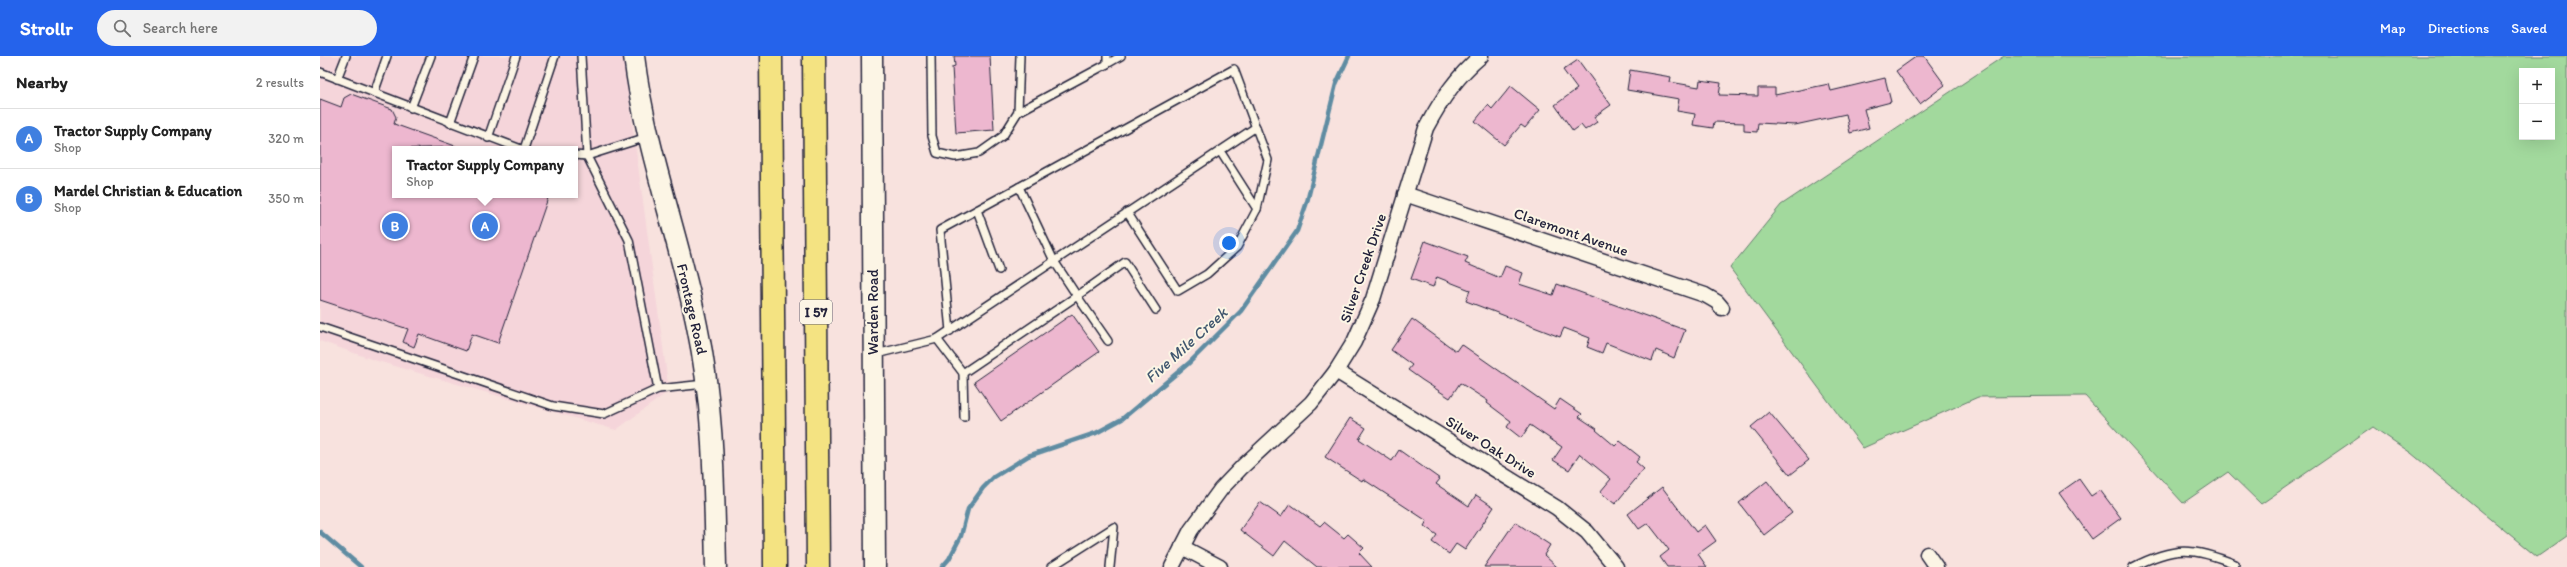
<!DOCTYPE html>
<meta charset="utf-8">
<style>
:root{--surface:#fff;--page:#f2f2f2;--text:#222;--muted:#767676;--line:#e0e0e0;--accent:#2563eb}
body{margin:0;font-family:Itim,sans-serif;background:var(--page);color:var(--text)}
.controls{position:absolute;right:12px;top:12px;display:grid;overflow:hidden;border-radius:0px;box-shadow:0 4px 16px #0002}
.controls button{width:36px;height:36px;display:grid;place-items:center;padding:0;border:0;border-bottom:1px solid var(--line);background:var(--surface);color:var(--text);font:20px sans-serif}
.you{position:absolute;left:909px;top:187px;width:14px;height:14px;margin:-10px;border:3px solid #fff;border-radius:50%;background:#1a73e8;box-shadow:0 0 0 6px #1a73e833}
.badge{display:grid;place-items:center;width:26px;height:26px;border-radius:50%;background:var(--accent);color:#fff;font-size:13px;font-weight:700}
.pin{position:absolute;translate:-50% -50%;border:2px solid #fff;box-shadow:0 1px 4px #0006}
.popup{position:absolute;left:72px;top:90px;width:186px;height:52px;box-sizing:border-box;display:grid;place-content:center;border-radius:0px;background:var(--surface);filter:drop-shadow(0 1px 3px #0005);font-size:13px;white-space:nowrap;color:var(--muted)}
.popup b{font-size:15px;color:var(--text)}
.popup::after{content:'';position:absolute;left:50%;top:100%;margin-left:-8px;border:8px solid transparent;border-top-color:var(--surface)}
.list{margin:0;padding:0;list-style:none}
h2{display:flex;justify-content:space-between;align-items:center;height:52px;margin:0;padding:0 16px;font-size:17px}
h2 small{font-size:13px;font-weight:400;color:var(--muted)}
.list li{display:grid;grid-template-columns:26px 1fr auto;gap:12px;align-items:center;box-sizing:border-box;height:60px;padding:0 16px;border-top:1px solid var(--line)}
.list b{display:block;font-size:15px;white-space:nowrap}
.list p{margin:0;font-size:13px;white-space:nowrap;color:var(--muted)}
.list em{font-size:13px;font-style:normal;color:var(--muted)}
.icon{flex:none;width:22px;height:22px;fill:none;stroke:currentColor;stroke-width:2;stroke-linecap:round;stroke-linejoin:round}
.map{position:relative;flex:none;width:2247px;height:511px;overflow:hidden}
header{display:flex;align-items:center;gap:24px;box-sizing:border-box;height:56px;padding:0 20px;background:var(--accent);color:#fff}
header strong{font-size:19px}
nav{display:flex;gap:22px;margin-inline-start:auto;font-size:14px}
.search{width:280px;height:36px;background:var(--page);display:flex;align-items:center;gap:10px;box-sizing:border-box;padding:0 14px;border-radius:22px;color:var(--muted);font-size:15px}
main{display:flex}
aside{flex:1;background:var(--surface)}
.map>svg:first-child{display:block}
.built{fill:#f5d5da;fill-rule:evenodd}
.green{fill:#a2d99d;stroke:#627e6c;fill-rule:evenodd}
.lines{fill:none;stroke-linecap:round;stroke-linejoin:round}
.stream{stroke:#5f8ca2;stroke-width:4.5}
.building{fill:#edb7cf;stroke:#22223b}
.service-casing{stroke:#22223b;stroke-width:10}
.minor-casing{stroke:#22223b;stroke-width:17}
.secondary-casing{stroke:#22223b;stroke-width:23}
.motorway-casing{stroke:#22223b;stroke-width:25}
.service{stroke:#fcf5e5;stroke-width:7}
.minor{stroke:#fcf5e5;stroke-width:14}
.secondary{stroke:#fcf5e5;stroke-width:20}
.motorway{stroke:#f4e382;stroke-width:22}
.labels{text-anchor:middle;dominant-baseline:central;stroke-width:4;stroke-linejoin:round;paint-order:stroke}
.shield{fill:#fcf5e5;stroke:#63616e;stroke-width:1}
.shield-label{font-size:14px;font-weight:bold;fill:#22223b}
.street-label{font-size:15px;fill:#22223b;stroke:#fcf5e5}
.water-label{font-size:16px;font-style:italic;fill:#40576f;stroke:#fcf5e5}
</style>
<header>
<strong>Strollr</strong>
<div class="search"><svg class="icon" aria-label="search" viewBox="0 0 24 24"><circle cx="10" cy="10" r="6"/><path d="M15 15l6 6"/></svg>Search here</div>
<nav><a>Map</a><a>Directions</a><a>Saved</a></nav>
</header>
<main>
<aside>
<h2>Nearby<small>2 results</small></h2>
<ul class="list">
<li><span class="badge" style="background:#3f7fe0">A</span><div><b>Tractor Supply Company</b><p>Shop</p></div><em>320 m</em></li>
<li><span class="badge" style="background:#3f7fe0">B</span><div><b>Mardel Christian &amp; Education</b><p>Shop</p></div><em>350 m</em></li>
</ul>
</aside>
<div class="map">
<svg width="2247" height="511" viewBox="0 0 2247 511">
<rect width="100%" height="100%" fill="#f8e2de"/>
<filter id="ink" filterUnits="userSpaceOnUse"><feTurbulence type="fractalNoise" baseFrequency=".025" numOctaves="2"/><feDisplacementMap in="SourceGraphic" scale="8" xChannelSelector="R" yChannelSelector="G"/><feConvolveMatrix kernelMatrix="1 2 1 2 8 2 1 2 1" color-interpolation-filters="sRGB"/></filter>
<g filter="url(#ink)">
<path class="built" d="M0 0H303L349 335 296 374 54 304 0 285ZM75 93H255V139H75Z"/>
<path class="green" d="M1684 0H2247V480L2217 501 2091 397 2053 371 1941 448 1908 416 1863 447 1765 340 1658 341 1543 392 1410 212 1461 149ZM2202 15H2232V81H2202Z"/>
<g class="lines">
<g class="stream">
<path d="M0 476 41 511"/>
<path d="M622 511 629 503 641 480 648 453 663 432 674 421 708 400 776 377 802 363 869 307 921 255 977 175 987 146 1016 28 1029 0"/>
</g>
</g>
<g class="building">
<path d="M634 0H670L674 74 636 77 632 11 635 10Z"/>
<path d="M1597 0H1604L1625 29 1600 48 1576 15Z"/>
<path d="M1258 4 1291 49 1274 61 1277 66 1265 74 1261 69 1253 75 1235 49 1257 33 1243 14Z"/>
<path d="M1310 14 1351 21 1350 26 1379 31 1380 24 1401 27 1399 39 1438 40V32H1455V39L1509 28 1511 35 1565 22 1571 46 1544 53 1549 72 1530 77 1526 58 1475 69 1438 67 1437 76 1424 75V67L1394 66 1393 72 1373 69 1375 58 1357 55 1359 43 1307 34Z"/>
<path d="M1191 30 1220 54 1205 72 1201 69 1184 89 1155 65 1168 49 1172 53Z"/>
<path d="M31 38 72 53 76 61 74 68 138 91 75 93V139H229L178 287 152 278 146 295 99 278 94 291 83 286 88 273 0 244V43L21 51 24 42Z"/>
<path d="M1105 185 1148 201 1145 207 1180 222 1185 210 1203 217 1199 228 1233 239 1237 228 1365 274 1354 302 1336 294 1332 305 1286 287 1282 297 1267 291 1270 282 1244 272 1240 281 1146 245 1150 234 1117 221 1113 231 1091 223Z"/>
<path d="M752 258 779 296 681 365 654 326Z"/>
<path d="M1092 263 1136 295 1141 288 1234 353 1240 343 1262 358 1259 361 1277 373 1276 374 1295 390 1300 385 1320 401 1316 406 1324 413 1295 448 1280 436 1291 423 1260 398 1249 414 1233 404 1242 391 1210 369 1201 382 1187 371 1191 365 1167 347 1168 345 1140 327 1130 342 1102 324 1088 314 1092 309 1071 294Z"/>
<path d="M1449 356 1489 404 1470 419 1431 371Z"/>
<path d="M1030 362 1046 372 1039 383 1072 405 1079 394 1120 423 1116 428 1149 450 1156 439 1174 451 1145 494 1136 488 1129 498 1112 486 1117 479 1104 470 1107 465 1043 423 1042 425 1005 401Z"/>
<path d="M1759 423 1771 440 1780 434 1801 462 1772 483 1739 437Z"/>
<path d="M1447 425 1472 457 1444 479 1419 447Z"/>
<path d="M1342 431 1376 476 1385 469 1396 485 1378 498 1387 511H1347L1340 501 1349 494 1328 467 1319 473 1308 458Z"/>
<path d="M940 446 961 461 970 448 1000 470 1004 466 1024 482 1028 478 1044 492 1039 497 1052 511H997L965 485 954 500 920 474Z"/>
<path d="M1195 466 1230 489 1224 499 1237 511H1164Z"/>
</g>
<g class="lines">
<g class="service-casing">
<g id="service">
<path d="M611 0 612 80 617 97 635 101 659 97 683 80 698 56 700 0"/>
<path d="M787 8 801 0"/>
<path d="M0 16 201 93"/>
<path d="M17 23 26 0"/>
<path d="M54 37 67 0"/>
<path d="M91 52 111 0"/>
<path d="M698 56 787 8V0"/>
<path d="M130 67 154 0"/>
<path d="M327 81 267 100 309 184 338 333 385 328"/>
<path d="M168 82 196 0"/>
<path d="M204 93 235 0"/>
<path d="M255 99 267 100 261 0"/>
<path d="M699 131 914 13 948 104 937 153"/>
<path d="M657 154 679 214"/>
<path d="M807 156 858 235 887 218 917 191 937 153 900 95"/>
<path d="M0 271 233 350 284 358 338 333"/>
<path d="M617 283 643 317 757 240 734 205 699 131 620 174 630 275"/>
<path d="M788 285 757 240 805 206 836 254"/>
<path d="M556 298 617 283 936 71"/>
<path d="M643 317 644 361"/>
<path d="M731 511 794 471 790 511"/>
<path d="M1813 511C1854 490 1873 491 1915 508"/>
</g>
</g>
<g class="minor-casing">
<g id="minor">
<path d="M1085 138 1385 239 1397 246 1402 252"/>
<path d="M1016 315 1237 452 1267 476 1296 511"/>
<path d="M862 491 900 511"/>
<path d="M1607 498 1616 511"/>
<path d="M852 511 871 474 901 433 922 411 991 347 1016 315 1034 286 1053 243 1106 72C1121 44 1137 20 1161 0"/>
</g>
</g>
<g class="secondary-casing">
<g id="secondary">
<path d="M314 0C325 92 359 180 377 270 394 350 394 430 396 511"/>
<path d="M552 0 555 511"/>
</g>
</g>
<g class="motorway-casing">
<g id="motorway">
<path d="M451 0 455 511"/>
<path d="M494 0 498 511"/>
</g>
</g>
<use href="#service" class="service"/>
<use href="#minor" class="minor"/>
<use href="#secondary" class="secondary"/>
<use href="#motorway" class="motorway"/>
</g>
</g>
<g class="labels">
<rect class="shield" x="480" y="244" width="32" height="24" rx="3"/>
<g class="shield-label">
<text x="496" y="256">I 57</text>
</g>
<g class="street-label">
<text transform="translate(1251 176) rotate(19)">Claremont Avenue</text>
<text transform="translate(1043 212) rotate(-71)">Silver Creek Drive</text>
<text transform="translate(372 253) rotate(77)">Frontage Road</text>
<text transform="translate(553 256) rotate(-90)">Warden Road</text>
<text transform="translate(1171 391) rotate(32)">Silver Oak Drive</text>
</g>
<g class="water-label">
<text transform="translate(866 289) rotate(-42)">Five Mile Creek</text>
</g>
</g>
</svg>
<div class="controls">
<button>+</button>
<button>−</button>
</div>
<div class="you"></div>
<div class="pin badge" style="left:165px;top:170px;background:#3f7fe0">A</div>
<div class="popup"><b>Tractor Supply Company</b>Shop</div>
<div class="pin badge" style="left:75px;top:170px;background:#3f7fe0">B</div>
</div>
</main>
